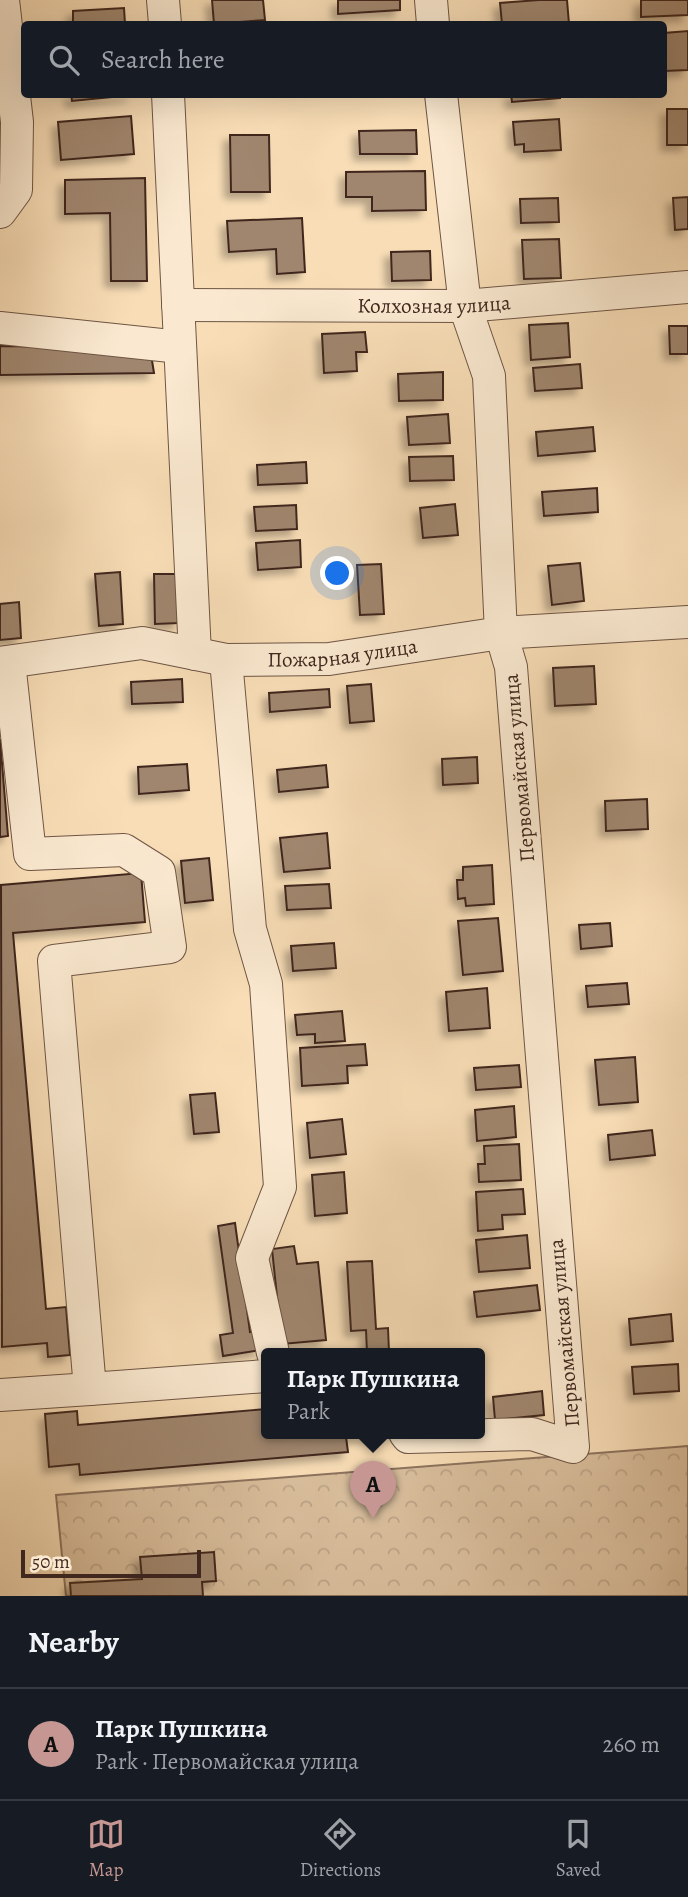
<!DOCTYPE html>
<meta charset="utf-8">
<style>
:root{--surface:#171b24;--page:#242831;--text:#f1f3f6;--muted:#9ea1a6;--line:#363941;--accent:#c59692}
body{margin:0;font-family:Alegreya,serif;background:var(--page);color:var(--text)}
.scale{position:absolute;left:21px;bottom:18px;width:180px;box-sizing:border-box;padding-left:7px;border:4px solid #40281f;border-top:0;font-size:19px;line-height:24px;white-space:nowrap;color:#40281f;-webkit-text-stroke:5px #fae9d0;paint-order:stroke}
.you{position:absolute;left:338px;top:574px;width:24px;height:24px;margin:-18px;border:5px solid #fff;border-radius:50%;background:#1a73e8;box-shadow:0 0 0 10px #1a73e833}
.badge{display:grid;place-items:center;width:46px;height:46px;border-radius:50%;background:var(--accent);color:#111;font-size:23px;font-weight:700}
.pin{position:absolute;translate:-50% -58px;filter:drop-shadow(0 2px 4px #0008)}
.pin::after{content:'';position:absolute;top:37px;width:24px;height:21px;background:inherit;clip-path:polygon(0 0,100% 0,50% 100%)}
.popup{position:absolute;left:261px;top:1348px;width:224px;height:91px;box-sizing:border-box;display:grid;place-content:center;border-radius:7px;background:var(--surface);filter:drop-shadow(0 2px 5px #0005);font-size:23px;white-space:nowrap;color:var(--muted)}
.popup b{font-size:26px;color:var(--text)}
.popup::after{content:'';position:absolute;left:50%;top:100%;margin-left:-14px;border:14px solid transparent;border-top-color:var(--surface)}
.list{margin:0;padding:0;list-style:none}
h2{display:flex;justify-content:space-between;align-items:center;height:91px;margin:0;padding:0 28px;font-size:30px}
h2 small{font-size:23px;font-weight:400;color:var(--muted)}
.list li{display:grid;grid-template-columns:46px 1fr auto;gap:21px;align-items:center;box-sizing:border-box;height:112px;padding:0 28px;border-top:2px solid var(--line)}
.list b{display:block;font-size:26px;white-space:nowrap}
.list p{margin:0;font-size:23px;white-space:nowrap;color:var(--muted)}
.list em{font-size:23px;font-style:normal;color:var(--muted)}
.icon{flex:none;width:38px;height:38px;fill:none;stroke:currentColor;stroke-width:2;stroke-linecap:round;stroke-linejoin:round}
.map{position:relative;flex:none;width:688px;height:1596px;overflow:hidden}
.search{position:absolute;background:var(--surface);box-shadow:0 7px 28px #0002;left:21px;right:21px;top:21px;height:77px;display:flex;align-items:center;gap:18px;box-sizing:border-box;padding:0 24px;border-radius:7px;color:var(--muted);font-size:26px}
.sheet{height:203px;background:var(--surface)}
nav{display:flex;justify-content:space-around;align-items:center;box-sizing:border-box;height:98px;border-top:2px solid var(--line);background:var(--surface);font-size:19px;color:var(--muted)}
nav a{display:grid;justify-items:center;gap:4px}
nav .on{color:var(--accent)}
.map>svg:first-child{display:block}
.park{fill:url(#park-crowns);stroke:#8c735e;stroke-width:2}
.building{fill:#a0866e;stroke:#40281f;stroke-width:2;filter:url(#shadow)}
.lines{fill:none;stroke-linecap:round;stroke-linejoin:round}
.minor-casing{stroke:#6e5545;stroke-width:34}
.minor{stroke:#fae9d0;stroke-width:32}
.labels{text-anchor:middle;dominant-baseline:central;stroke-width:7;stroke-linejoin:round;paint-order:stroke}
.street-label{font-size:21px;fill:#40281f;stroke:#fae9d0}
</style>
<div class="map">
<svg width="688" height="1596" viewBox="0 0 688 1596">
<defs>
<pattern id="park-crowns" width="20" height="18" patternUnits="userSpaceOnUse" patternTransform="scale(1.75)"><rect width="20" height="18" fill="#d9be9c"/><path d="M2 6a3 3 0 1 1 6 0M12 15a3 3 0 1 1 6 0" fill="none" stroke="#bba386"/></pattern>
<filter id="shadow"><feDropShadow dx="-6" dy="6" stdDeviation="3.5" flood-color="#0004"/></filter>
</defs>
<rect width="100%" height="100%" fill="#f8ddb6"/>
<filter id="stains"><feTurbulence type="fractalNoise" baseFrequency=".00286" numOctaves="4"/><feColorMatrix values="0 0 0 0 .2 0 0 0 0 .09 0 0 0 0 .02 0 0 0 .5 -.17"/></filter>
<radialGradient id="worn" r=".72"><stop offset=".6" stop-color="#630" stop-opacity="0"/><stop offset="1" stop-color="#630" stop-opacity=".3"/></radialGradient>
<path class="park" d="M688 1446V1596H66L56 1495Z"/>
<g class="building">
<path d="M212 0H263L265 20 214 24Z"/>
<path d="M338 0H400V10L338 14Z"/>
<path d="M539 0H567L569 24H502L500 3Z"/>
<path d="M641 0H688V15L641 17Z"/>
<path d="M124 8 125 24H73V11Z"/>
<path d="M688 31V70L664 71V33Z"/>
<path d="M71 94H132V95L72 101Z"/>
<path d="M511 94H560V98L512 102Z"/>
<rect x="667" y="109" width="21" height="36"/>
<path d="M131 116 134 154 61 160 58 122Z"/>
<path d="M559 119 561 150 524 152V144L515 145 513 122Z"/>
<path d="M416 130 417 154H360L359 131Z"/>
<path d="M230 135H269L270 192H231Z"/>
<path d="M425 171 426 210 372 211V197H346V172Z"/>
<path d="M145 178 147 281H111L110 213 65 214V180Z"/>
<path d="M688 197V229L675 230 673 198Z"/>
<path d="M558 198 559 222 521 223 520 199Z"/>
<path d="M302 218 305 272 277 274 276 249 229 252 227 221Z"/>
<path d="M559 239 561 278 524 279 522 240Z"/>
<path d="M430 251 431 280 392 281 391 252Z"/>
<path d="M568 323 570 357 531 360 529 325Z"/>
<path d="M669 326H688V354H670Z"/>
<path d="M365 332 367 352H356L357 371 324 373 322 334Z"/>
<path d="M0 346 150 348 154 373 0 375Z"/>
<path d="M580 364 582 388 535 391 533 368Z"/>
<path d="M443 372V400L399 401 398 374Z"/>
<path d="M448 414 450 443 409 445 407 417Z"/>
<path d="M593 427 595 451 538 456 536 432Z"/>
<path d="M453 456 454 480 410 481 409 457Z"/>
<path d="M306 462 307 483 258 485 257 465Z"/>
<path d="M597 488 598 512 544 516 542 492Z"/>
<path d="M455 504 458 535 423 538 420 508Z"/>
<path d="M296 505 297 529 256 531 254 507Z"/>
<path d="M300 540 301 567 258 570 256 543Z"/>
<path d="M580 563 584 601 552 605 548 566Z"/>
<path d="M381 564 384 614 360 615 357 565Z"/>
<path d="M120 572 123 624 99 626 95 574Z"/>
<path d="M154 574H178L179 623 155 624Z"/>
<path d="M19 602 21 638 0 640V604Z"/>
<path d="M594 666 596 704 555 706 553 668Z"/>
<path d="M182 679 183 702 132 704 131 682Z"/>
<path d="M371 684 374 721 350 723 347 686Z"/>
<path d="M329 689 330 707 270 712 269 693Z"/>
<path d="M0 739 8 836 0 837Z"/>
<path d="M477 757 478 783 443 785 442 759Z"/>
<path d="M187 764 189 790 139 794 138 767Z"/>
<path d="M326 765 328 787 279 792 277 770Z"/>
<path d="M647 799 648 829 606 831 605 801Z"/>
<path d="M327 833 330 868 284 872 280 838Z"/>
<path d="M209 858 213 900 185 903 181 861Z"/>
<path d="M492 865 494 904 466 906 465 898 458 899 457 880H463V867Z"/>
<path d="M141 873 145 922 13 933 46 1309 66 1307 70 1355 48 1357 47 1343 2 1347 1 885Z"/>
<path d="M329 884 331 908 287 910 285 886Z"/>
<path d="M498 918 503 971 463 975 458 921Z"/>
<path d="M610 923 612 946 581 949 579 925Z"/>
<path d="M334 943 336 968 293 971 291 946Z"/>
<path d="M627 983 629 1004 588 1007 586 986Z"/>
<path d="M487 988 490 1028 449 1031 446 992Z"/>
<path d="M342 1011 345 1041 315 1043V1034L297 1035 295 1015Z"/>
<path d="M365 1044 367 1065 347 1066 348 1083 302 1086 300 1048Z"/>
<path d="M635 1057 638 1102 599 1105 595 1060Z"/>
<path d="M519 1065 521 1087 476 1090 474 1068Z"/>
<path d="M215 1093 219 1132 194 1134 190 1095Z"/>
<path d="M514 1106 516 1137 477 1141 475 1110Z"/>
<path d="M342 1119 346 1154 310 1158 307 1123Z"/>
<path d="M652 1130 655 1155 610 1160 608 1135Z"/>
<path d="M519 1144 521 1180 479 1182 478 1164H485L484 1146Z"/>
<path d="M344 1172 347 1213 315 1216 312 1175Z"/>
<path d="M523 1189 525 1214 502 1215 503 1229 478 1231 476 1192Z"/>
<path d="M235 1223 250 1332 258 1330 261 1350 223 1356 220 1335 233 1333 218 1226Z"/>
<path d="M527 1235 530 1268 479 1272 476 1240Z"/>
<path d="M294 1246 297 1264 318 1262 326 1340 282 1344 272 1249Z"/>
<path d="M372 1261 376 1329 388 1328 389 1352 367 1353 366 1330 351 1331 347 1262Z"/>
<path d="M537 1285 540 1310 477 1317 474 1292Z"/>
<path d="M671 1314 673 1341 631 1345 629 1319Z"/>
<path d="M678 1364 679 1391 634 1394 632 1367Z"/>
<path d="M542 1391 544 1415 495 1420 493 1397Z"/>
<path d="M266 1409V1433L382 1434 346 1437 348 1452 80 1475 79 1464 49 1467 45 1414 77 1411 78 1425Z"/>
<path d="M214 1552 216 1581 202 1582 203 1596H71L70 1583 142 1579 140 1557Z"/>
</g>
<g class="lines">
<g class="minor-casing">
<g id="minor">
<path d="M163 0 165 24"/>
<path d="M431 0 433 24"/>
<path d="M168 94 195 654"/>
<path d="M0 212 16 190 17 122 3 0"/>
<path id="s1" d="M178 305 465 306 688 287"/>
<path d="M0 328 180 347"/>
<path d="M226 660 250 929 266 984 280 1187 252 1258 273 1353"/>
<path d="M9 662 30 854 124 850 159 872 170 947 54 961 90 1389 266 1376"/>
<path id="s2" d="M0 663 142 643 226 660 329 659 501 633 688 622"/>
<path d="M0 1395 90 1389"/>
<path d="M405 1433 408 1437 532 1434 573 1447 511 667 501 633 489 376 465 306 441 94"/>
</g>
</g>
<use href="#minor" class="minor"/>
</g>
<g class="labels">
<g class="street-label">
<text stroke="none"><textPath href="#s1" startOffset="256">Колхозная улица</textPath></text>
<text stroke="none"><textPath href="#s2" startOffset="346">Пожарная улица</textPath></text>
<text transform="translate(519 768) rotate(-95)">Первомайская улица</text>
<text transform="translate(564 1333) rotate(-95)">Первомайская улица</text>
</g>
</g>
<rect width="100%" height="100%" filter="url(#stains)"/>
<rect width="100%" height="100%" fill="url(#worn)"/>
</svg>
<div class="scale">50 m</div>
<div class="you"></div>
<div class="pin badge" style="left:373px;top:1519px">A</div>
<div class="popup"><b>Парк Пушкина</b>Park</div>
<div class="search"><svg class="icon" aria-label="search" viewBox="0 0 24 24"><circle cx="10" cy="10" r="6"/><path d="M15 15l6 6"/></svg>Search here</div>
</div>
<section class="sheet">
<h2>Nearby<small></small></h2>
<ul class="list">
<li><span class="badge">A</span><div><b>Парк Пушкина</b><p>Park · Первомайская улица</p></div><em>260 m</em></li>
</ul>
</section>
<nav>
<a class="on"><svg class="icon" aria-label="map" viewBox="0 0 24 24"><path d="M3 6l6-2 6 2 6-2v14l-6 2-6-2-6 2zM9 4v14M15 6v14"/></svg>Map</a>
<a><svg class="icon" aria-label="directions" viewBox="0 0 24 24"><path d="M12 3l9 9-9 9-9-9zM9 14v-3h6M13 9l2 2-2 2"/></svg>Directions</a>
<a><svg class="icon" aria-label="saved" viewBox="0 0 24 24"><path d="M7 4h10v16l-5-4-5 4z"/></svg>Saved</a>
</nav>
